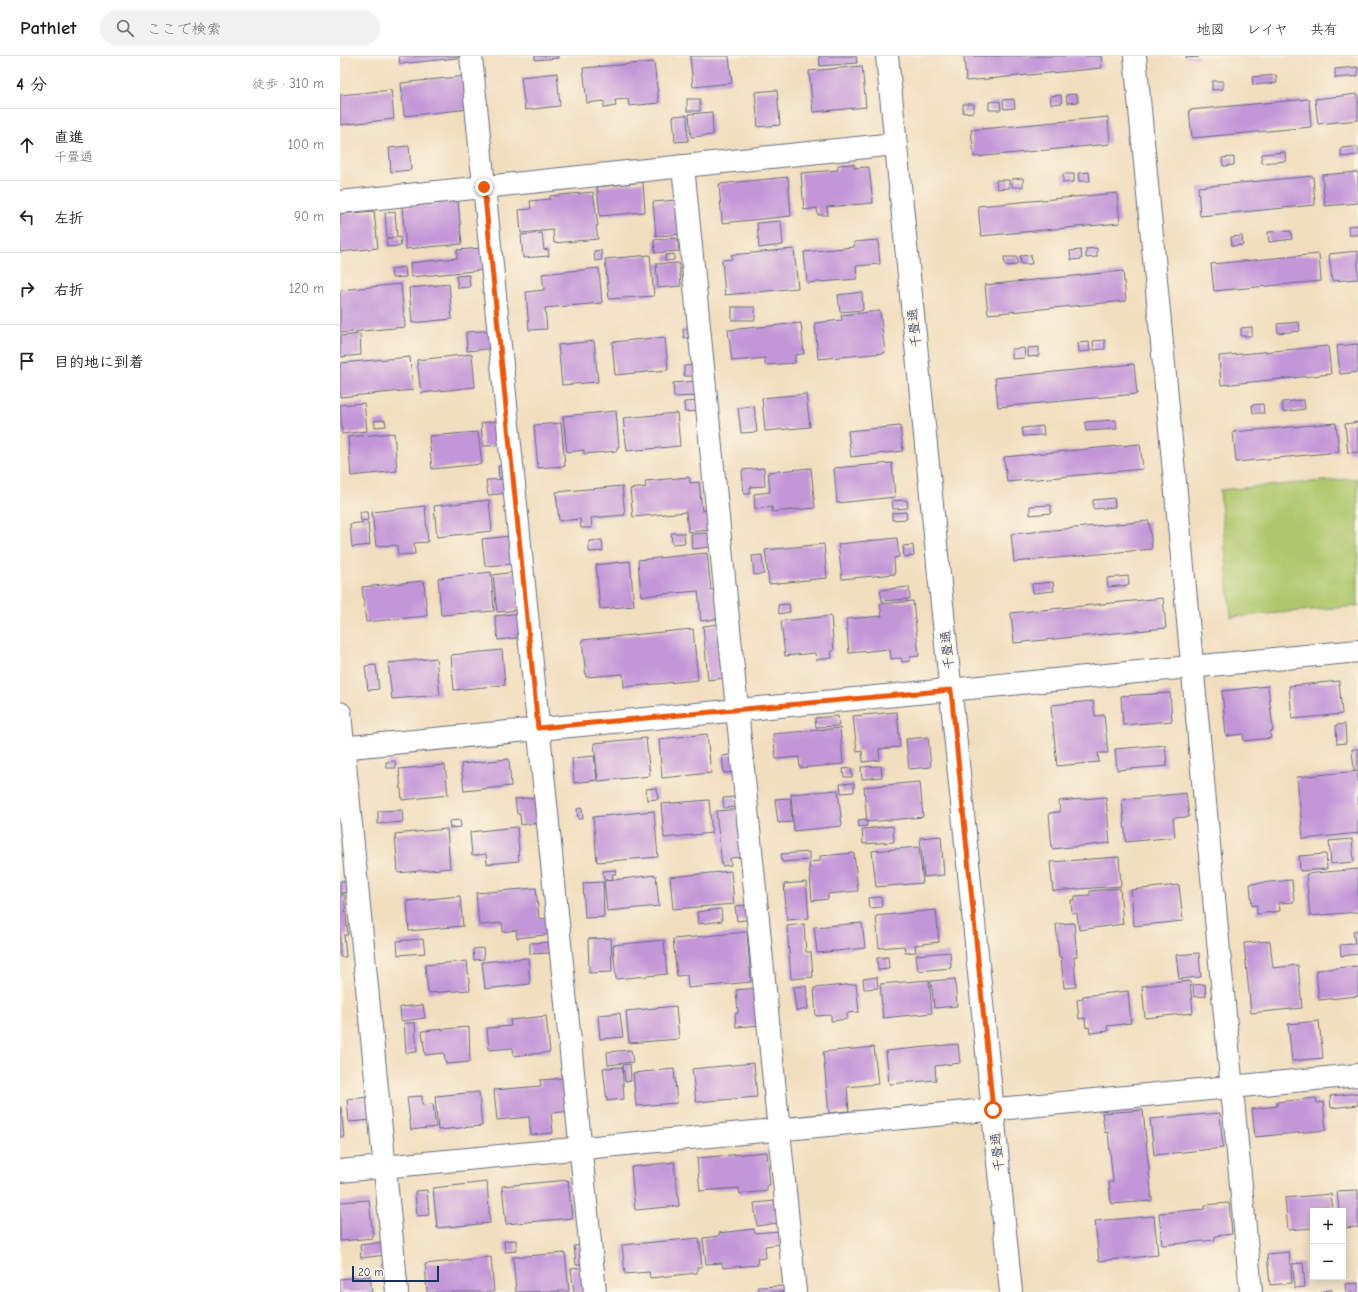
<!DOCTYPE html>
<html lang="ja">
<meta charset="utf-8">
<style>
:root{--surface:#fff;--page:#f2f2f2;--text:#222;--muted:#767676;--line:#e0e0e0}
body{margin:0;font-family:"Comic Neue","Klee One",sans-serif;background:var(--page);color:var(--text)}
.controls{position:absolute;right:12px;bottom:12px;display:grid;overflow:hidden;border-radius:0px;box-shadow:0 2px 10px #0003}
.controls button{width:36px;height:36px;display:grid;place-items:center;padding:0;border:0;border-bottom:1px solid var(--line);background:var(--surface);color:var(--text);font:20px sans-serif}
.scale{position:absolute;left:12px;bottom:10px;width:87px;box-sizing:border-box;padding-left:4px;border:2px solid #1b2f5e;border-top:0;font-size:11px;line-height:14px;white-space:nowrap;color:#1b2f5e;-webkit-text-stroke:3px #fcf5e5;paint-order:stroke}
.stop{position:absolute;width:12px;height:12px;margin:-9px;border:3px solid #ea580c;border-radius:50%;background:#fff}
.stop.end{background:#ea580c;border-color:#fff;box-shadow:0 1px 4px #0008}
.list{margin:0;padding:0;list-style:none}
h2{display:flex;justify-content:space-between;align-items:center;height:52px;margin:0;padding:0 16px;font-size:17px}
h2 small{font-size:13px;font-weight:400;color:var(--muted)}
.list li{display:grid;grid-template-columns:26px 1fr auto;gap:12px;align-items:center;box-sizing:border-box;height:72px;padding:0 16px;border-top:1px solid var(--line)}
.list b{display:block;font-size:15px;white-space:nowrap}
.list p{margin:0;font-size:13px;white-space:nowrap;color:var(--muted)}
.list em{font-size:13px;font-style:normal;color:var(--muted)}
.icon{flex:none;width:22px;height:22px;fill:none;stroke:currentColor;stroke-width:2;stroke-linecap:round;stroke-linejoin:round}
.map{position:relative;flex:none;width:1018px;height:1236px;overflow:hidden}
header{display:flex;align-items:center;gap:24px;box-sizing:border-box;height:56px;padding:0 20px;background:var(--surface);border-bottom:1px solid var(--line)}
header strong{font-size:19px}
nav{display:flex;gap:22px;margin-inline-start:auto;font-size:14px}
.search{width:280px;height:36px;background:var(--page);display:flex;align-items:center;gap:10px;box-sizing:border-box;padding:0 14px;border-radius:22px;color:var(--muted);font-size:15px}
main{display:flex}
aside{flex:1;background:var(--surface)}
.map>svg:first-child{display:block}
.grass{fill:#afc76c;stroke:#657b65}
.building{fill:#c396d8}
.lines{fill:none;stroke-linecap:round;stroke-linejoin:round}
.street-casing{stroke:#666c80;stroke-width:24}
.secondary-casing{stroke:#666c80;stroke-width:24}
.street{stroke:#fff;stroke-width:22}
.secondary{stroke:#fff;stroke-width:22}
.route{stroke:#ea580c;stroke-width:5}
.labels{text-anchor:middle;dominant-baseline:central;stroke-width:4;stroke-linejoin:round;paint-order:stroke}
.street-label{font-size:13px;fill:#1b2f5e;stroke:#fcf5e5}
</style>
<header>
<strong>Pathlet</strong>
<div class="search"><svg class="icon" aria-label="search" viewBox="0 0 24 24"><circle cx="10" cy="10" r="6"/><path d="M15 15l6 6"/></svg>ここで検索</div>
<nav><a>地図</a><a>レイヤ</a><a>共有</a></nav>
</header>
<main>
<aside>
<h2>4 分<small>徒歩 · 310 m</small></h2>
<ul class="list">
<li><svg class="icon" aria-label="ahead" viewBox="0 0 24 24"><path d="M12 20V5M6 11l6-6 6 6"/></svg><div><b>直進</b><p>千畳通</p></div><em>100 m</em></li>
<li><svg class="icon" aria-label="left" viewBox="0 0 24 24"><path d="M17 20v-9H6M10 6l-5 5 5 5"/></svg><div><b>左折</b></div><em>90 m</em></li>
<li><svg class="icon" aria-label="right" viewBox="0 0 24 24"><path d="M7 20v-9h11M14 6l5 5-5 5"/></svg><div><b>右折</b></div><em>120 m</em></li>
<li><svg class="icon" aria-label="arrive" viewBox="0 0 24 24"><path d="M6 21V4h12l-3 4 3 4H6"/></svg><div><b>目的地に到着</b></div></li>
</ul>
</aside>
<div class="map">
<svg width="1018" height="1236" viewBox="0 0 1018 1236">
<rect width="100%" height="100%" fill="#fcf5e5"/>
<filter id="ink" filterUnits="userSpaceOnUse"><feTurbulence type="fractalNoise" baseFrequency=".025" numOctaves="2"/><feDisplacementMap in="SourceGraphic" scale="8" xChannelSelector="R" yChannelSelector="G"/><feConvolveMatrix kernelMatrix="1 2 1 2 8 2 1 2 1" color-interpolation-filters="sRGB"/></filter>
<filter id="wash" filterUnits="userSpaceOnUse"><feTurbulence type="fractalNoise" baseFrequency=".012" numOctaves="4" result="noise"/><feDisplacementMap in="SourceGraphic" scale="16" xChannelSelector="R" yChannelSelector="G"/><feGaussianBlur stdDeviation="0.9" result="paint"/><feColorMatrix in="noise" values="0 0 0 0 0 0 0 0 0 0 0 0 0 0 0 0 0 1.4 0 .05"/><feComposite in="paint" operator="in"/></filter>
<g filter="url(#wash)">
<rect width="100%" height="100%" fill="#f1debe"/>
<path class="grass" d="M1018 422V550L891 561 880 434Z"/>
<g id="blocks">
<g class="building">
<path d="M59 0H126V1L60 8Z"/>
<path d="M195 0H218V2L195 4Z"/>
<path d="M350 0H389L392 27 353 31Z"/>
<path d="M479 0H516L517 7 480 10Z"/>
<path d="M624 0H761L762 12 626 25Z"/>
<path d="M846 0H859V1L846 2Z"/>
<path d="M314 6 319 47 289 50 288 43 275 44 276 50 264 52V45L247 47 243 12Z"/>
<path d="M522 10 526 51 473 56 469 15Z"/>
<path d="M1018 11V20L995 22V13Z"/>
<path d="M217 17 220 50 185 54 181 21Z"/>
<path d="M936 19 937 27 913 29 912 21Z"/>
<path d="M126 20 129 53 64 60 61 27Z"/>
<path d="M872 25H883V33L872 34Z"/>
<path d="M51 34 54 63 0 69V39Z"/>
<path d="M437 34 440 69 418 71 415 36Z"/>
<path d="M737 38 738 46 727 47 726 39Z"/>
<path d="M1018 38V64L978 68 975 43Z"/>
<path d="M721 39 722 47 711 48 710 40Z"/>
<rect x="347" y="43" width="13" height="12"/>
<path d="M674 43 675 52 664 53 663 44Z"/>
<path d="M969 43 971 71 852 82 849 54Z"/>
<path d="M660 45 661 54H649V46Z"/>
<path d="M623 48H634V56L623 57Z"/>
<path d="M372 56 373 79 351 81 349 58Z"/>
<path d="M347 59 348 85 335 86 333 60Z"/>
<path d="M768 61 770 88 634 101 631 74Z"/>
<path d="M69 90 71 114 51 116 49 92Z"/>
<path d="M1013 91H1018V99L1001 101V92Z"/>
<path d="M945 96 946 105 922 107V98Z"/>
<path d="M894 101V109L883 110 882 102Z"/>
<path d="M514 108V112L529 111 533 147 487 151 488 159H478L477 152 464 154 461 117 498 114V109Z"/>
<path d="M749 116 750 125H739L738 117Z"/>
<path d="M1018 116V147L985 150 982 119Z"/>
<path d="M723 118H734V126L723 127Z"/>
<path d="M973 120 975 149 860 160 858 131Z"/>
<path d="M448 121 451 160 382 167 379 128Z"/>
<path d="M683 122V131H672V123Z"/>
<path d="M656 124H669V132L657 133Z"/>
<path d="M303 126 305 156 260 160 257 131Z"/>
<path d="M253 136 258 170H256L258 183 214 187 213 174 181 177 179 154 191 153 190 145 210 143V140Z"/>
<path d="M777 137 780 167 641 180 638 150Z"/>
<path d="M336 144 338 173 344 172 345 178 316 180 313 146Z"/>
<path d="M118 145 122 188 66 193 62 151Z"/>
<path d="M34 155 38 192 0 196V158Z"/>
<path d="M55 156 57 181 47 182 45 157Z"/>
<path d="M441 165 443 189 419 192 417 167Z"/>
<path d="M1018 169V179H1009L1008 170Z"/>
<path d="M951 175 952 183 929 186 928 176Z"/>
<path d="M202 177 204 194 208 193 209 200 183 202 181 179Z"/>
<path d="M902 180 903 189 892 190 891 181Z"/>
<path d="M60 181 61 190 47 191 46 183Z"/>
<path d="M337 182 339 195 315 197 314 184Z"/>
<path d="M538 184 540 208 516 210 517 223 467 227 464 196 514 191V186Z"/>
<path d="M142 192 144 214 71 221 70 207 117 202V194Z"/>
<path d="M757 192V201L746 202V193Z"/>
<path d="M454 193 458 232 385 239 382 204 392 203 391 199Z"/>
<path d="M261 194 262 204 255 205 254 195Z"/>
<path d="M741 194 742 203 731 204 730 195Z"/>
<path d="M1018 195V223L992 225 989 198Z"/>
<path d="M334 198V204L325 205V199Z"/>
<path d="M979 198 981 225 874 235 871 208Z"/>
<path d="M310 199 314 240 269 243 265 203Z"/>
<path d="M691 199 692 208H681L680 200Z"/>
<path d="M664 201H677V209L665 210Z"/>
<path d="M339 207 341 230 318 232 316 208Z"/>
<path d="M65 211 66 221 52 222 51 213Z"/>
<path d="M259 212 262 247 205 252 207 273 189 274 186 236 204 234 202 218Z"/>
<path d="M783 215 786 245 648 258 645 229Z"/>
<path d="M129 219 130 231 118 232 116 220Z"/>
<path d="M61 228 65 271 0 277V234Z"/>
<path d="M109 228 112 263 72 267 69 232Z"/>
<path d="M522 236 523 254 500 256 498 239Z"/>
<rect x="392" y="251" width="23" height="13"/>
<path d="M540 255 545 297 478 303 475 267 502 264 501 259Z"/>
<path d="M959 266 960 275 938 277 937 268Z"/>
<path d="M461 267 464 298 455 299V307L425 309V302L392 305 388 274Z"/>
<path d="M912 271V280H901V272Z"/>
<path d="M354 272 355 281 344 282 343 273Z"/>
<path d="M156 274 158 292 127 295 126 276Z"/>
<path d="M20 278 21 299 0 301V280Z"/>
<path d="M325 281 328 314 275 319 272 286Z"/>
<path d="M765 284V293L754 294 753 285Z"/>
<path d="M254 285 258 326 222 329 218 289Z"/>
<path d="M749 286 750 295 739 296 738 287Z"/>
<path d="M1018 288V316L1000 318 997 290Z"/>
<path d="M988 290 991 318 881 329 879 300Z"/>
<path d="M699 291V300L688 301V292Z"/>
<path d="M684 292 685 302 672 303V293Z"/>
<path d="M132 298 135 331 81 337 77 304Z"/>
<path d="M70 301 73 334 0 341V307Z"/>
<path d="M794 308 797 338 658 351 655 322Z"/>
<path d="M358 309 359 320H344V310Z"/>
<path d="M357 325 358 340 334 341 333 327Z"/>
<path d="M466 338 470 371 425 375 422 342Z"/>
<path d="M964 344 965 353 943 356 942 346Z"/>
<path d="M360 345V355L345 356 344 346Z"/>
<path d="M24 347 27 375 2 378 0 349Z"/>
<path d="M923 348 924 357H913L912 349Z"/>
<path d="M414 350 417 376 401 377 398 352Z"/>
<path d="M276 355 279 391H277V395L244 398V394L227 396 223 360Z"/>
<path d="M337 357 340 390 287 395 283 362Z"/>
<path d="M45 364 46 370 35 371 34 365Z"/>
<path d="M163 364 166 389 143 390 141 367Z"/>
<path d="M776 364 777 373 746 375 745 366Z"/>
<path d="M1018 366V396L1008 397 1005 368Z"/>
<path d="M221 367 225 410 198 412 194 369Z"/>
<path d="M996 367 999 396 896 406 893 376Z"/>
<path d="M560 370 563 395 511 401 508 375Z"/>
<path d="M703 370 704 379 683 380 682 372Z"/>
<path d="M138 376 142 408 92 413 89 380Z"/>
<path d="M54 377 57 415 11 420 8 381Z"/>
<path d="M800 388 803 413 667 426 664 401Z"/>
<path d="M552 407 555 441 497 447 494 412Z"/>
<path d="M173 409 174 421 159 422 158 410Z"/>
<path d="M424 412 425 430 410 431V438H404L402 414Z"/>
<path d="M471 412 475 452 432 456V451L415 453 414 438 430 436 428 416Z"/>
<path d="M349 421 350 427 359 426 362 455 370 454 371 474 348 476 346 456 293 461 290 433 306 431 305 425Z"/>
<path d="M169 423 171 437 148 439 146 424Z"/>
<path d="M282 430 285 459 251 462 252 472H241L240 463 219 465 216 436Z"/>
<path d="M774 442 775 451 753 453V444Z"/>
<path d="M149 444 152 475 97 481 94 450Z"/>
<path d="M567 444 568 452 553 453 552 445Z"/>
<path d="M711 449V457L690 459V450Z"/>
<path d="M85 450 88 486 74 487 75 498 58 499 57 489 36 490 32 456Z"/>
<path d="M20 456H27L28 464 21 465Z"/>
<path d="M566 456 567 463 552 464V457Z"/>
<path d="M809 465 812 493 674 506 671 478Z"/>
<path d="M28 466 30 489 12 491 10 468Z"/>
<path d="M331 477H344L345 487 332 488Z"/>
<path d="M368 477 370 491 352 493 351 478Z"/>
<path d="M171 480 173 508 145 510 142 483Z"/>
<path d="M557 482 559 501 554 502 555 518 502 523 498 488Z"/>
<path d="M262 484 263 495 249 496V485Z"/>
<path d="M484 488 487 522 429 528 425 494Z"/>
<path d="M573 489 574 500 564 501 563 490Z"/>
<path d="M367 497 371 534 380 533 383 562 361 565 358 535 301 540 298 504Z"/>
<path d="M422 499 424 518 414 519 412 500Z"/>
<path d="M290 505 294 550 260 553 256 509Z"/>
<path d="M151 516 154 555 101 559 98 522Z"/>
<path d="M175 516 179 554 157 556 153 519Z"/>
<path d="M788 520 789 529 768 531 767 522Z"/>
<path d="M84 525 87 560 26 566 22 531Z"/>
<path d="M713 526 714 535 693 537 692 528Z"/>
<path d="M569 531 570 543 542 545 540 534Z"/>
<path d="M823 542 826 572 674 587 671 557Z"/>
<path d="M573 545 579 600 570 601V605L562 606 561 602 551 603 550 593 509 597 506 563 542 560 540 548Z"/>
<path d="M449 548 450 556 439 558 438 549Z"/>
<path d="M182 557 185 581 158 584 155 560Z"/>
<path d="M491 560 494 595H491L492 602 476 604 475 597 445 600 441 565Z"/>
<path d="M379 568 385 622 368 624 363 570Z"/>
<path d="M353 573 358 624 284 631 283 618 246 621 242 584Z"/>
<path d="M162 594 165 629 114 634 111 599Z"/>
<path d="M96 602 100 639 52 643 48 607Z"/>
<path d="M36 609 39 633 28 634 25 610Z"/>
<path d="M999 625 1002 658 952 663 949 630Z"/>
<path d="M928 630 933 675 930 676 931 682 904 685 903 678 886 680 882 635Z"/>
<path d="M830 637 832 665 783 669 781 640Z"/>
<path d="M753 645 755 660 764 659 768 697H758L759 706 717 710 711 649Z"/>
<path d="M557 656 560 691 539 693 540 704 523 706 522 695 517 696 513 660Z"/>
<path d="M498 660 499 670 476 671 475 662Z"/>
<path d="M1005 668 1006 687 997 688 996 669Z"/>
<path d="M500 672 503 708 460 712 459 701 436 703 433 678Z"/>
<path d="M367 678 371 717 322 722 319 683Z"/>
<path d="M588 681 591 711 569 713 566 683Z"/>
<path d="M306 682 310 720 258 725 254 687Z"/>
<path d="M825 689 827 710 777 714 775 693Z"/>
<path d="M1012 693H1018V713L1014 714Z"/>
<path d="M396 698 397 716 384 717 382 700Z"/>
<path d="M254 700 257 724 234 727 232 702Z"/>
<path d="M169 703 171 730 124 735 121 708Z"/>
<path d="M55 705 56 712H46V706Z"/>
<path d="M105 709 108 739 62 744 59 713Z"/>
<path d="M541 710 542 721 522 723 521 711Z"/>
<path d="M511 712 512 721H504L503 713Z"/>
<path d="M1018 715V777L963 783 957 721Z"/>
<path d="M580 726 583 761 527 766 524 731Z"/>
<path d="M514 727V736L501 737 500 728Z"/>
<path d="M317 732 318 743 307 744 306 733Z"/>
<path d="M498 734 502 770 454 775 451 738Z"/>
<path d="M846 737 849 761 833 762 835 781 786 786 782 744Z"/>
<path d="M202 741 197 767 181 769 180 758H177L175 743Z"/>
<path d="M396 741 397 751 384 752 383 742Z"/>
<path d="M766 741 770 787 712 793 709 757 720 756 719 745Z"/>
<path d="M450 742 452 766 438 767 435 743Z"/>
<path d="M369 744 372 777 324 782 321 748Z"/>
<path d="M242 752 243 763H238L237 753Z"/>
<path d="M402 753 406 801 390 802 391 809 382 810 376 755Z"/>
<path d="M62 754 63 766 38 768V755Z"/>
<path d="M314 755 318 801 257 806 253 761Z"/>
<path d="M526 763 527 770 519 771 518 764Z"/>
<path d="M120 764 121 771 110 772 109 765Z"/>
<path d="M553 770 554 786 523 788 522 773Z"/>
<path d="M177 771 179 795H178L179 805 147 808 146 798 132 800 130 776Z"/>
<path d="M107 773 110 812 58 817 55 778Z"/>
<path d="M601 780 604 819 584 821 580 782Z"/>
<path d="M1012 783 1014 806 991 808 989 785Z"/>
<path d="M579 791 583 827 536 831 532 795Z"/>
<path d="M469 796V804L442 806 441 798Z"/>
<path d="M514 797 518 835 488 838V843L472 845 469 806 480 805V800Z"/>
<path d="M986 798 987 813 960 815 959 800Z"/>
<path d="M779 801 781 830 713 835 710 806Z"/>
<path d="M1018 813V856L970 860 966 818Z"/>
<path d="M275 814 276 818H272L273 823 264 824 263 815Z"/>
<path d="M391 815 394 848 333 853 330 821Z"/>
<path d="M316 819 319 850 267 855 264 825Z"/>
<path d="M952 824 954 846 939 847 940 855 917 858V849L912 850 910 828Z"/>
<path d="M0 825H7L8 836 0 837Z"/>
<path d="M263 826 264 861 245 862 243 827Z"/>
<path d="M466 826 469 862 447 864 444 828Z"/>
<path d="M839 829 843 865 794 870 791 834Z"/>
<path d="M196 832 199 863 213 862 214 878 177 882 176 874 163 876 162 867 139 869 136 837Z"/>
<path d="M780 832 783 868 739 874 737 857H732L731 844H735V840L750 839V835Z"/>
<path d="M4 838 8 879H4L6 901H0V839Z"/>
<path d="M120 840 123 870 69 875 67 845Z"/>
<path d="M541 841 542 851 529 852 528 842Z"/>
<path d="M410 849 412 863 397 865 395 850Z"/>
<path d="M381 853 382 865 358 868 357 856Z"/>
<path d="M596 854 599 886 575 889 576 896 565 897 564 890 539 892 536 860Z"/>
<path d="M522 867 525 892 477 897 474 871Z"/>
<path d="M734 867 737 900 734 901 736 931 724 932 721 901H719L716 868Z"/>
<path d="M464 868 466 896H471L473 921 451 923 447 870Z"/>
<path d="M1018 874V898L1001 900 1000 889 1015 888 1013 875Z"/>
<path d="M407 876 411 926 348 932 347 919 337 920 333 883Z"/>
<path d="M271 882 272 916 249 917 248 883Z"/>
<path d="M83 883 85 897 58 899 57 885Z"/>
<path d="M324 884 327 918 276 923 273 889Z"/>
<path d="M930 885 933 912 958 909 962 952 911 957 904 887Z"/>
<path d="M210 886 211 897 190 898V887Z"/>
<path d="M143 892 144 903 134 904 133 893Z"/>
<path d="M610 896 611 912 578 915 576 899Z"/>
<path d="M859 897 861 921 839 923 836 899Z"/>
<path d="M548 901 549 913 538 914 537 902Z"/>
<path d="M188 902 190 928 145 933 142 906Z"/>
<path d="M127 905 130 934 88 937 85 909Z"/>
<path d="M1018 910V940L979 944 976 914Z"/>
<path d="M537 921 538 932 524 933 523 923Z"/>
<path d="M615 923 617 950 594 952 591 925Z"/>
<path d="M589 924 592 957 543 962 540 928Z"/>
<path d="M850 925 853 957 805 962 802 930Z"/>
<path d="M516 928 519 956 507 957V963L491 965V959L476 960 474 932Z"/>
<path d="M865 928 866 940 854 941 853 929Z"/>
<path d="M466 930 468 953 456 955 453 931Z"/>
<path d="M419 932 422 969 396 971 395 958 398 957 396 934Z"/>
<path d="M788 935 791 967 767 970 768 975 750 977 749 971 746 972 745 962 739 963 737 944 743 943V940Z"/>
<path d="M83 949 85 962 61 965 60 951Z"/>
<path d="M336 950 339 983 289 987 286 955Z"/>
<path d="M280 957 283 981 260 983 258 959Z"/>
<path d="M206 960 210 996 174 1000 173 992 149 994 147 972 171 970 170 964Z"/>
<path d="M979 965 983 1002 952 1005 948 968Z"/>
<path d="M64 967H75L77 996 66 997Z"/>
<path d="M129 971 130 1006 106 1008 104 997 85 999 82 975Z"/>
<path d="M618 988 620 1007 595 1010 596 1024 549 1028 546 995Z"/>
<path d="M534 991 538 1028 507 1031 509 1055 489 1057 483 996Z"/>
<path d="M291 994 293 1006 268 1009 267 996Z"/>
<path d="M414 1007 417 1041 356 1046 352 1013Z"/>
<path d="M290 1008 291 1025 285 1026 283 1009Z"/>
<path d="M282 1011 284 1043 267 1045 263 1012Z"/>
<path d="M334 1013 337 1047 296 1050 293 1017Z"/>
<path d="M228 1022 232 1055 211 1057 213 1077 191 1079 189 1061 157 1064 154 1034 201 1030 200 1024Z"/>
<path d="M139 1036 142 1070 98 1074 95 1040Z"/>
<path d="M1018 1037V1049L991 1052 990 1040Z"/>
<path d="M82 1040V1049L93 1048 96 1071 71 1074 67 1041Z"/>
<path d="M31 1041 34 1064 9 1066 7 1043Z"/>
<path d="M976 1042 977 1047 983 1046 986 1074 915 1081 912 1053 937 1050V1046Z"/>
<path d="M0 1051H1L4 1081H0Z"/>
<path d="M803 1054 812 1145 771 1148 769 1126H773L768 1076 765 1077 762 1057Z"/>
<path d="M880 1057 883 1092 814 1099 810 1063Z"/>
<path d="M427 1096 430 1129H427V1135L400 1138 399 1132 360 1135 357 1102Z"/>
<path d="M334 1106 339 1150 295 1154 291 1111Z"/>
<path d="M228 1124 232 1162 166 1168 162 1130Z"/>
<path d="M147 1126 150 1167 97 1172 93 1132Z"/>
<path d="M87 1134 89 1159 77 1160 75 1135Z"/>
<path d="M1018 1134V1171L1003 1172V1155H999L997 1135Z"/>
<path d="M991 1138 993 1155H973V1172L948 1174 945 1142Z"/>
<path d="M29 1144 33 1182 0 1185V1146Z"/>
<path d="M435 1145 438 1167 417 1170 414 1147Z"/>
<path d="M889 1147 892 1178 875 1180V1184L822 1189 819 1157 865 1153V1149Z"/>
<path d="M814 1160 818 1199 759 1205 755 1165Z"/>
<path d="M414 1173 415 1177 439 1175 440 1188 425 1190 426 1202 417 1203 418 1209 383 1212 382 1207 366 1208 363 1182 379 1180V1177Z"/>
<path d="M359 1182 362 1211H357V1217L310 1222 309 1216 285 1218 282 1189Z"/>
<path d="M176 1184V1195L165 1196 164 1185Z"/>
<path d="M45 1186 46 1199 21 1202 20 1189Z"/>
<path d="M248 1189 250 1208 236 1209 234 1190Z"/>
<path d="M949 1196 952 1227 930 1229 927 1198Z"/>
<path d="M225 1197 229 1235 176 1236 173 1201Z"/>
<path d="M151 1201 154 1236H87L85 1208Z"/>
<path d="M963 1207 965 1231 955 1232 952 1208Z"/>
<path d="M246 1211 249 1236H234L231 1213Z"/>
<path d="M30 1220 32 1236H0V1223Z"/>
<path d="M1018 1227V1236H1006L1005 1228Z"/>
<path d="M444 1230 445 1236H418V1231Z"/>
<path d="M992 1234V1236H982V1235Z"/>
</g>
</g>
</g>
<g filter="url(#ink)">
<use href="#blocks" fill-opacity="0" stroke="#666c80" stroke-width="1"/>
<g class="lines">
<g class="street-casing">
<g id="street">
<path d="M131 0 255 1236"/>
<path d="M795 0 911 1236"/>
<path d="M343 110 455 1236"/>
<path d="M0 146 555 88"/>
<path d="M0 657 57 1236"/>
<path d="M0 692 1018 595"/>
<path d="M0 1115 1018 1019"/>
</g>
</g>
<g class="secondary-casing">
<path id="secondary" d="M547 0 671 1236"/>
</g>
<use href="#street" class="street"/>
<use href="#secondary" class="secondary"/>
</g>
</g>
<g class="lines" filter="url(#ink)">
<path class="route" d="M144 131 198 672 611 634 653 1054"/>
</g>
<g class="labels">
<g class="street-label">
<text transform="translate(574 272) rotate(-96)">千畳通</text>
<text transform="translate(607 594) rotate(-96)">千畳通</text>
<text transform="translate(657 1096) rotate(-96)">千畳通</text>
</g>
</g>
</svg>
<div class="controls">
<button>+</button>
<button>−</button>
</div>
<div class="scale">20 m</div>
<div class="stop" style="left:653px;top:1054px"></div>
<div class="stop end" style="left:144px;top:131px"></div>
</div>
</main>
